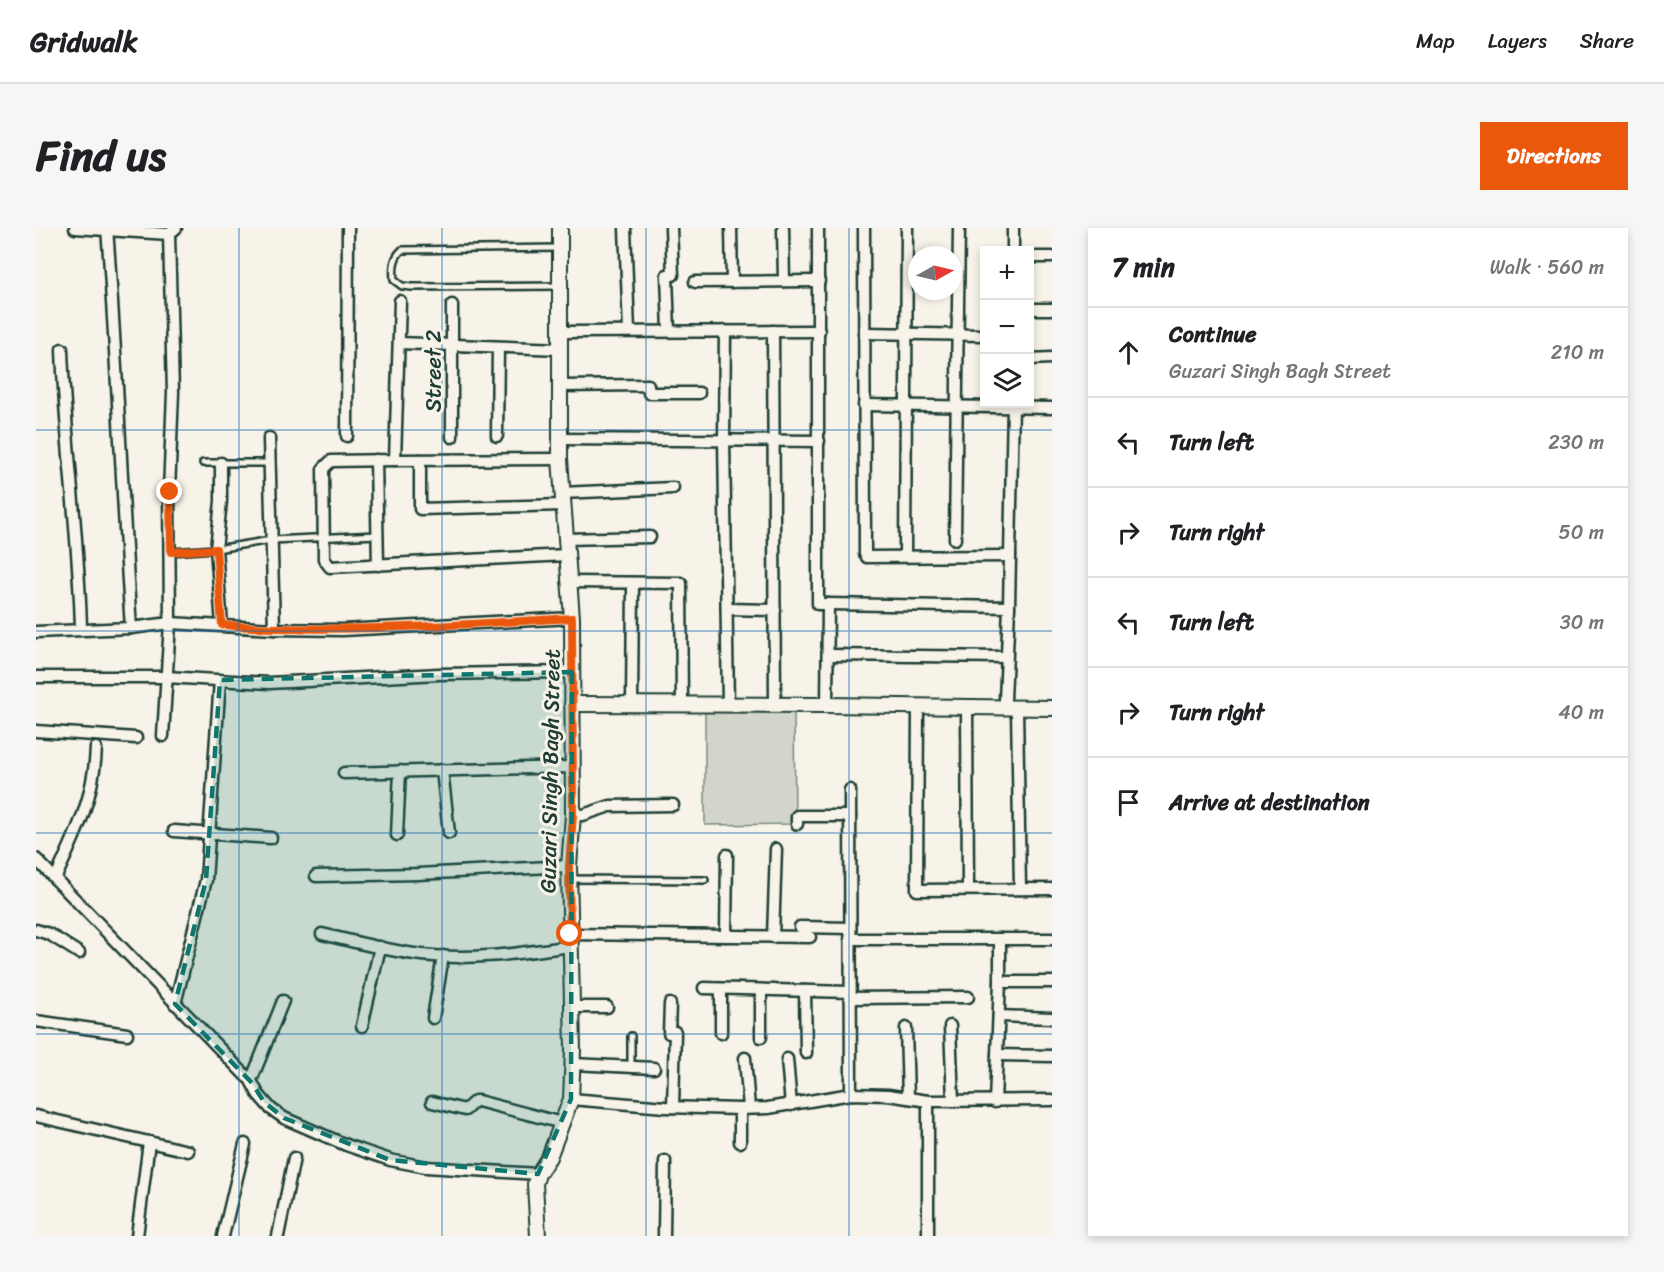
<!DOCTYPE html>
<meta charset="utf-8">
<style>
:root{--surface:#fff;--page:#f6f6f6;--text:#202124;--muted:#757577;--line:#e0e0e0;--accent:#ea580c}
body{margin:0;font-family:Sriracha,sans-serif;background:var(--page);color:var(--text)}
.controls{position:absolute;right:18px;top:18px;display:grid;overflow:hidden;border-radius:0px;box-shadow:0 3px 9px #0003}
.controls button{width:54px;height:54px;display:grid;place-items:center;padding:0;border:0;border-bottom:2px solid var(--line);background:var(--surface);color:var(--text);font:30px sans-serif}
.compass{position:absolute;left:872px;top:18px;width:54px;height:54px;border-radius:50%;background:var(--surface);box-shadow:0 3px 9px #0003;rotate:82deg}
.stop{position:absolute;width:18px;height:18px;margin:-14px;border:4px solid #ea580c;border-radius:50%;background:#fff}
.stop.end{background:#ea580c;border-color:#fff;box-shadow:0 2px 6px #0008}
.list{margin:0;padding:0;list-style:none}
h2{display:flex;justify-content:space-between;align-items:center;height:78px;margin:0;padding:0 24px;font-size:26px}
h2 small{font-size:20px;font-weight:400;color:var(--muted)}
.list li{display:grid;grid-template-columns:39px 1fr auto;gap:18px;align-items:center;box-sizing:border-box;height:90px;padding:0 24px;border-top:2px solid var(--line)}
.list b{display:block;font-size:22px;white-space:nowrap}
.list p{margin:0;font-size:20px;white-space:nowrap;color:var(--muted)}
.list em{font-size:20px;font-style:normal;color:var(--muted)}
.icon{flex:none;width:33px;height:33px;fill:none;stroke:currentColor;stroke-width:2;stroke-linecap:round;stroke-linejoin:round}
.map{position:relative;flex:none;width:1016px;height:1008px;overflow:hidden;border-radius:0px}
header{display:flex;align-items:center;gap:36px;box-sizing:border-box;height:84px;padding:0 30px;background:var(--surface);border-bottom:2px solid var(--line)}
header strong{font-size:28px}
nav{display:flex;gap:33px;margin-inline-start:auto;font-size:21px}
.intro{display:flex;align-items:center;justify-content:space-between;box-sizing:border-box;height:144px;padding:0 36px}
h1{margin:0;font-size:42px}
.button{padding:15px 27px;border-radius:0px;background:var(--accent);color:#fff;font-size:21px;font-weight:700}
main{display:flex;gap:36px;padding:0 36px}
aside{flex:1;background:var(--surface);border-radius:0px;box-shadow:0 3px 9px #0003}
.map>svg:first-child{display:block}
.green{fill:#d3d5ca;stroke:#79897f;stroke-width:1.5}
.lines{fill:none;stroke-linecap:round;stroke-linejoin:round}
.service-casing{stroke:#1f3d34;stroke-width:10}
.minor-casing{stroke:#1f3d34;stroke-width:15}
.tertiary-casing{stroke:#1f3d34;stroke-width:18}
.service{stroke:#f7f3e8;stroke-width:5}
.minor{stroke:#f7f3e8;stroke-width:10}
.tertiary{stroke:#f7f3e8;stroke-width:14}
.route{stroke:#ea580c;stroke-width:8}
.marked{fill:#0f766e;fill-opacity:0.2;stroke:#0f766e;stroke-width:4.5;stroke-dasharray:12 8;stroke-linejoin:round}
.grid{fill:none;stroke:#1f6fb2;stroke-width:1.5;stroke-opacity:0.55}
.labels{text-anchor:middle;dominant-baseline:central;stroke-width:6;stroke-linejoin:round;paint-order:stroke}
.street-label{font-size:22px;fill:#1f3d34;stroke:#f7f3e8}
</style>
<header>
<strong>Gridwalk</strong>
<nav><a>Map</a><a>Layers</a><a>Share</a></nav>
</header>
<div class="intro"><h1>Find us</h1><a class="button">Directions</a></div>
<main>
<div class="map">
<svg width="1016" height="1008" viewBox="0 0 1016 1008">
<rect width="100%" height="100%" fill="#f7f3e8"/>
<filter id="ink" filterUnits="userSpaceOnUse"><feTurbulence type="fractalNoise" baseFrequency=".0167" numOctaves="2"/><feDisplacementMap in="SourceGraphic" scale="12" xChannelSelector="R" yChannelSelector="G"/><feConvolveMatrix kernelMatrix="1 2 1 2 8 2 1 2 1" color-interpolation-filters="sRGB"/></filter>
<g filter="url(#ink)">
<path class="green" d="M758 477 759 596 669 597V478Z"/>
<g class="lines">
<g class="service-casing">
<g id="service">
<path d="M522 20 366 22C357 30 357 40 358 52L366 58 375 59 524 58"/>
<path d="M167 235H234"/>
<path d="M135 324 180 321 236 312 341 307"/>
<path d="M535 651 669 652"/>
<path d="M595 808V839"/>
</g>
</g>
<g class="minor-casing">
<g id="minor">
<path d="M39 0 133 6 140 0"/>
<path d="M71 0C81 133 86 267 95 400"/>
<path d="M589 0 593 103"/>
<path d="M695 0 696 54"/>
<path d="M747 0 748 53"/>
<path d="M782 0V376H792L791 477"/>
<path d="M828 0 829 326 831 329 974 328"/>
<path d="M977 22V0"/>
<path d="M993 29H1016"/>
<path d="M659 54 783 53"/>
<path d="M364 73 359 232 295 233 287 241 288 331 294 339 531 327"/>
<path d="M993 81H1016"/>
<path d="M633 103 631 47H637L635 0"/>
<path d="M689 103 688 211 692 477"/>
<path d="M737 103 739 477"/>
<path d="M525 104 783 103"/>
<path d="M828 105 948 107"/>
<path d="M363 115 525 121"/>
<path d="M26 121C29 214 43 308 45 401"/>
<path d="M993 131 1016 130"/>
<path d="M524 158 612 157 613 165H663"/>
<path d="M828 177 1016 180"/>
<path d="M311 208 312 0"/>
<path d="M461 208 462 119"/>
<path d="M416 209V77"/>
<path d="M233 210 238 401"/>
<path d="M524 211 783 213"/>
<path d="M340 232 342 337"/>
<path d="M359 232 524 231"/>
<path d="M384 232V281L526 277"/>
<path d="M185 235V273L180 321 186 397"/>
<path d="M525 265 637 260"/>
<path d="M529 311 614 309"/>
<path d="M919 311 923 0"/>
<path d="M869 327 871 0"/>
<path d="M533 354 645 355 646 477"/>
<path d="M792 376 973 379"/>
<path d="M691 381 739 382"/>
<path d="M0 404 95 400 134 395 238 401 306 402 536 390"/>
<path d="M792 427 970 429"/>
<path d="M0 449H130L233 455 403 446 536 444"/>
<path d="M969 472 973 379 977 176"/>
<path d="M596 477 597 355"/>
<path d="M882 478 881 662 1016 661"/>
<path d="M931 479 932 661"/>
<path d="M981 480 984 661"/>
<path d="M0 503 100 510"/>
<path d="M127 508 134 395 133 264 137 164 133 6"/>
<path d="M406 542 413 605"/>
<path d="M308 545 536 539"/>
<path d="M814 562 815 866"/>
<path d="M537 587H547L574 578 637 577"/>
<path d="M761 596V588H814"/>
<path d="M138 603 235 610"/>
<path d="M361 607 364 543"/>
<path d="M0 631 211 849 217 848 247 773"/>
<path d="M280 648 382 646 533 638"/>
<path d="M19 651C40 606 58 570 60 520"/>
<path d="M764 699 814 700"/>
<path d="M0 702 13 706 43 725"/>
<path d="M286 706C319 714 352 723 386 727 435 733 486 725 534 718"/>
<path d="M534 706 774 709"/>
<path d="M690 708 691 627"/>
<path d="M737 709 740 621"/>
<path d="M814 711H1016"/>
<path d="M964 754H1016"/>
<path d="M668 760 814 764"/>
<path d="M685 761V805"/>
<path d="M725 762V809"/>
<path d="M769 763 770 825"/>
<path d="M814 770 932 769"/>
<path d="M139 776 170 652 184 452"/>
<path d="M634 776 633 805 639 804 637 879"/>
<path d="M536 779H571"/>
<path d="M963 788 1016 790"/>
<path d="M397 790 407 728"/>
<path d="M0 793 91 806"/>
<path d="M326 798 344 719"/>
<path d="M914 798 917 873"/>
<path d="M870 800 872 870"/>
<path d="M961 827 1016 828"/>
<path d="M709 830 713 880"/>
<path d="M751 831 755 877"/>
<path d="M537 836 618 840"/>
<path d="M213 849 222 866 235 881 248 890 310 917 354 932 390 939 502 946"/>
<path d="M535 871 629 879 704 881V914"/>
<path d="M396 874 429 882 439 873H442L526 895"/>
<path d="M959 874 964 754V711"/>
<path d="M704 881 732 880 815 866 852 867 892 873 1016 872"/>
<path d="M0 888 152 923"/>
<path d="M101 1008 113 914"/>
<path d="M187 1008 209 916"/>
<path d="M242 1008 258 930"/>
<path d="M628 1008 629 933"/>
<path d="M892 1008V873"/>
</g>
</g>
<g class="tertiary-casing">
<g id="tertiary">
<path d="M536 476 791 477 1016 480"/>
<path d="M502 1008 499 956 502 946 513 929 535 871 537 822 533 638 537 587 536 390 524 231V0"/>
</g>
</g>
<use href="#service" class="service"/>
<use href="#minor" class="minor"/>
<use href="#tertiary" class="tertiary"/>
</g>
</g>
<g class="lines" filter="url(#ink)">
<path class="route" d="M134 264 135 324 180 321 186 397C303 406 419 397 536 390L537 587 533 638 534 706"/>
</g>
<path class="marked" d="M536 444 535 871 502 946 354 932 248 890 228 874 216 855 139 776 170 652 184 452Z"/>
<path class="grid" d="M203 0V1008M406 0V1008M610 0V1008M813 0V1008M0 202H1016M0 403H1016M0 605H1016M0 806H1016"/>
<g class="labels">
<g class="street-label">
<text transform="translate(397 143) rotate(-90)">Street 2</text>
<text transform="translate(514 543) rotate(-89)">Guzari Singh Bagh Street</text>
</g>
</g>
</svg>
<div class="controls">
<button>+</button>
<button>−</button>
<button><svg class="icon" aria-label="layers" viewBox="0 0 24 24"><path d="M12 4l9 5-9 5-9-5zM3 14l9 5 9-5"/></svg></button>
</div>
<svg class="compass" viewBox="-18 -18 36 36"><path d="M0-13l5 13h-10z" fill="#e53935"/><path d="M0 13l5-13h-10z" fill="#757577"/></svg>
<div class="stop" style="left:534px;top:706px"></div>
<div class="stop end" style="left:134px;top:264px"></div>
</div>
<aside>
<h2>7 min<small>Walk · 560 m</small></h2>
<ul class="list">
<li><svg class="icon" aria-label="ahead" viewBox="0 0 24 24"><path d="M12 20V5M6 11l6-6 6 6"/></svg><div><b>Continue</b><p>Guzari Singh Bagh Street</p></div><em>210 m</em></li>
<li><svg class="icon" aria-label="left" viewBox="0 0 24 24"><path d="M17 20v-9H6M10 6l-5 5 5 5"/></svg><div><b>Turn left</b></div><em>230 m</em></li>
<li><svg class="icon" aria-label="right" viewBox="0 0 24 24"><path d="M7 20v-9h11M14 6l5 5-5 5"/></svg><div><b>Turn right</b></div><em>50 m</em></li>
<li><svg class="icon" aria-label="left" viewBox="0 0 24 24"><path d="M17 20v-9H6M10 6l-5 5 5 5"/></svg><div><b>Turn left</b></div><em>30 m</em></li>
<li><svg class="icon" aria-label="right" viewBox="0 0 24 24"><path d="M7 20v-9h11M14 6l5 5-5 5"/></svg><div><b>Turn right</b></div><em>40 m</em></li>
<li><svg class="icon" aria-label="arrive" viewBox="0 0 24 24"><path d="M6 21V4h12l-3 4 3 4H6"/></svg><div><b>Arrive at destination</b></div></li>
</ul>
</aside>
</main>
